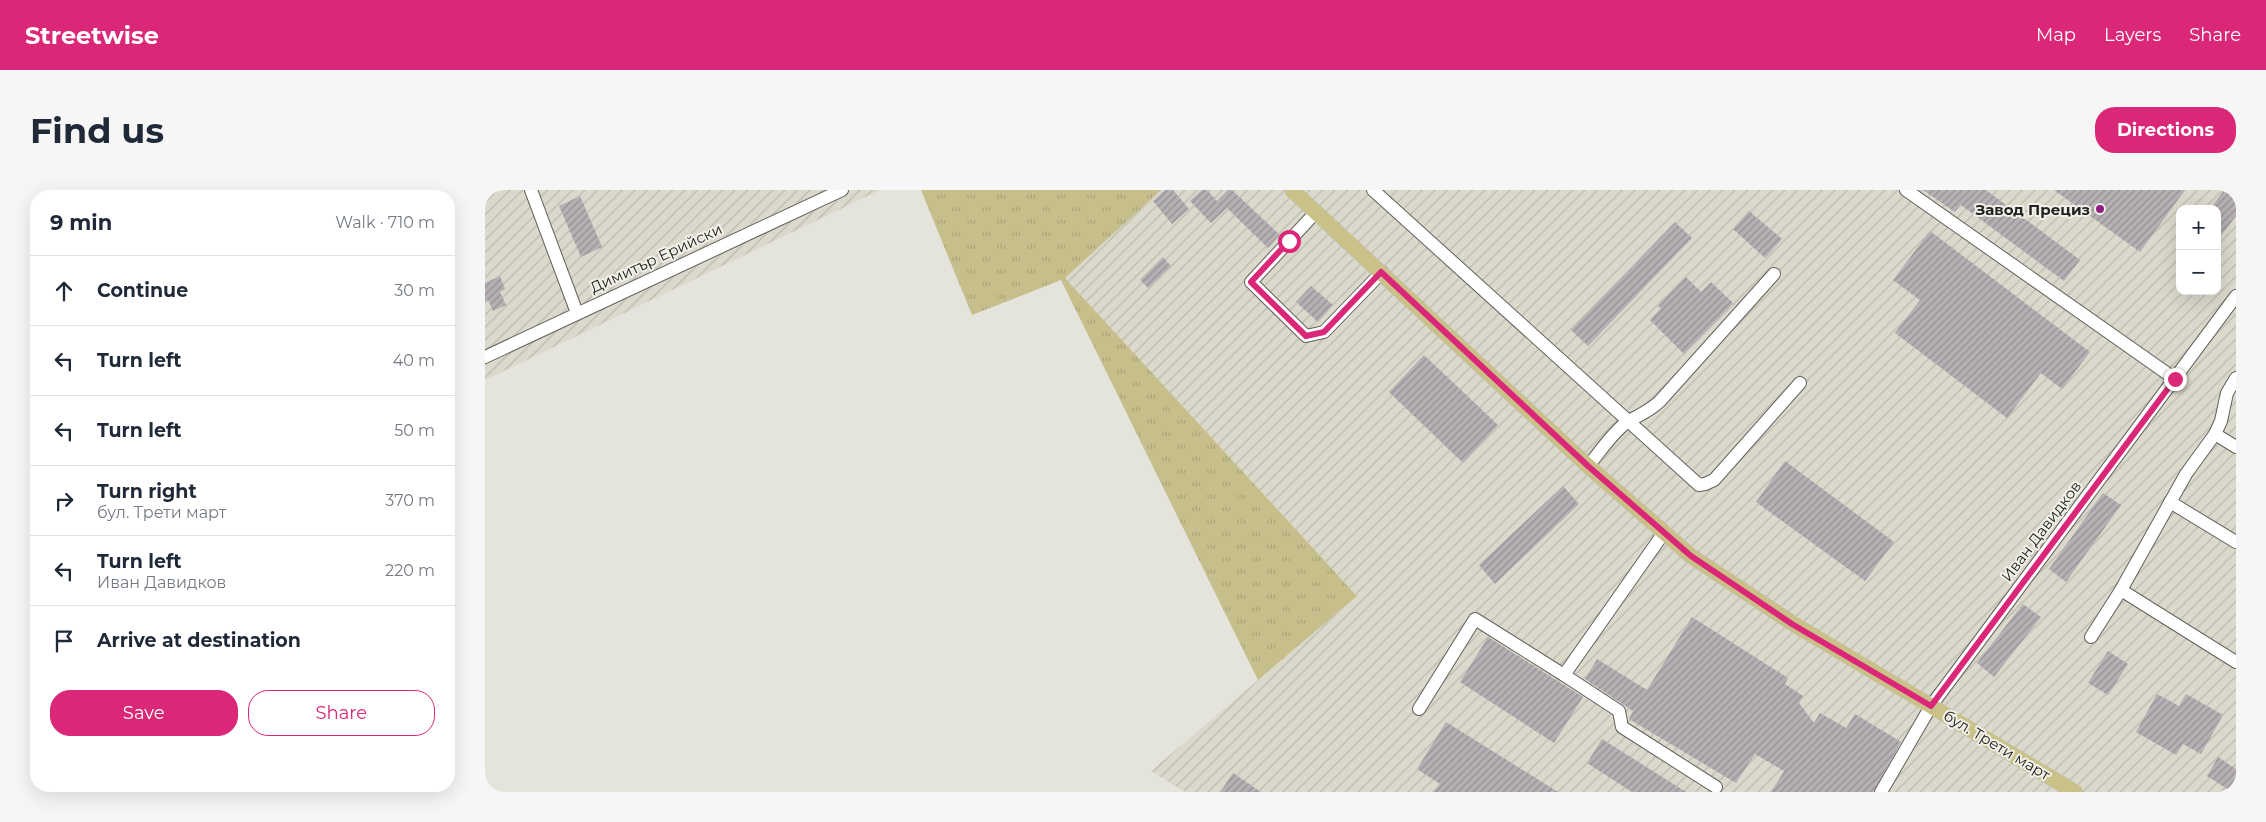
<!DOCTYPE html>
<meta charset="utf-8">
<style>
:root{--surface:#fff;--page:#f6f6f7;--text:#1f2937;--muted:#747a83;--line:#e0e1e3;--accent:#db2777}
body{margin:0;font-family:Montserrat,sans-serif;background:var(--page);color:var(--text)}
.controls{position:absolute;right:15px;top:15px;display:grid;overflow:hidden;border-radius:10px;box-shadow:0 5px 20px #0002}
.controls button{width:45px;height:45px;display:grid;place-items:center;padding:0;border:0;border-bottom:1px solid var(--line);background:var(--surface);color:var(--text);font:25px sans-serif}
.stop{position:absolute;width:15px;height:15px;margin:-11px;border:4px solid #db2777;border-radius:50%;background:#fff}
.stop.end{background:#db2777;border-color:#fff;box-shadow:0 1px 5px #0008}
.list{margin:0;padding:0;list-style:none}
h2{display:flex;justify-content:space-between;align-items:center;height:65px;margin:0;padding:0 20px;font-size:21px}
h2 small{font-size:16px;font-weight:400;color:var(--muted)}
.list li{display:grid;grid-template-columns:32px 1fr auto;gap:15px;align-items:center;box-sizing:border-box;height:70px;padding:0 20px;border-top:1px solid var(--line)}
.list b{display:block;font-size:19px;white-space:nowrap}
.list p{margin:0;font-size:16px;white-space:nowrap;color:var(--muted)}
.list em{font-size:16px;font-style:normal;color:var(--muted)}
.actions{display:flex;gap:10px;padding:15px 20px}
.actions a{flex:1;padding:11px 0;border:1px solid var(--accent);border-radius:20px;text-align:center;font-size:18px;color:var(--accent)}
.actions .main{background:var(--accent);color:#fff}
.icon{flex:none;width:28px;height:28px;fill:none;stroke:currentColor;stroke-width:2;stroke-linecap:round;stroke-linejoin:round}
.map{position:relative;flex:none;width:1751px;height:602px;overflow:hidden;border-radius:20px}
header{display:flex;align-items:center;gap:30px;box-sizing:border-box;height:70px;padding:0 25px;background:var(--accent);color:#fff}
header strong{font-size:24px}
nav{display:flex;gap:28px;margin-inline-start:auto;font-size:18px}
.intro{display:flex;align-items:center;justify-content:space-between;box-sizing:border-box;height:120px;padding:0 30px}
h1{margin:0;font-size:35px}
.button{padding:12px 22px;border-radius:20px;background:var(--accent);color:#fff;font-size:18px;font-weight:700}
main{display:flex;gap:30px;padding:0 30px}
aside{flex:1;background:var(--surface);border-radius:20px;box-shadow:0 5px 20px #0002}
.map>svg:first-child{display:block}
.industrial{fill:url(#industrial-furrows);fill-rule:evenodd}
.grass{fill:url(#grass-tufts)}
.building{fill:url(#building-hatch)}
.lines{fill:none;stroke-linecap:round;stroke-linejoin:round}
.minor-casing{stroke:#61605a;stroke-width:14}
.major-casing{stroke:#c1c1c1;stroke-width:16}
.minor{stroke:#fff;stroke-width:12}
.major{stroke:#cac188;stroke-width:15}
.route{stroke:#db2777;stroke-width:6}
.poi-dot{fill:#8f1f80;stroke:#f1f1e9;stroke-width:2}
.labels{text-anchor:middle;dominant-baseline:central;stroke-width:4;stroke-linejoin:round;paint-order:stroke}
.poi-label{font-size:15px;font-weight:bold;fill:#232220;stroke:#f1f1e9;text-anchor:end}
.street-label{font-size:15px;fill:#232220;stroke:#f1f1e9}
</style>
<header>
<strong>Streetwise</strong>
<nav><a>Map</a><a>Layers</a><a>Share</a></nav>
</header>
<div class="intro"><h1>Find us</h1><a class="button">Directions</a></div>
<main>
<aside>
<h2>9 min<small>Walk · 710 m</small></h2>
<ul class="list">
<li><svg class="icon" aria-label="ahead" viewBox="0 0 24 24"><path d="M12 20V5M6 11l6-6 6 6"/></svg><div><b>Continue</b></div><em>30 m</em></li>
<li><svg class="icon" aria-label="left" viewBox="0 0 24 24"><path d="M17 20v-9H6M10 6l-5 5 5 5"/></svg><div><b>Turn left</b></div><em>40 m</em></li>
<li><svg class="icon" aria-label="left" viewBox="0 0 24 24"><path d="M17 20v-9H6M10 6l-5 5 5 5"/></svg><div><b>Turn left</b></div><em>50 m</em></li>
<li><svg class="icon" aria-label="right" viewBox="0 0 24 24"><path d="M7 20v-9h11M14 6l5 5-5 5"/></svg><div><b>Turn right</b><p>бул. Трети март</p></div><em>370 m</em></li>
<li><svg class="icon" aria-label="left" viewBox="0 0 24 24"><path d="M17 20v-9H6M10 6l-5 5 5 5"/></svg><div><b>Turn left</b><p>Иван Давидков</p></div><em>220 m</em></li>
<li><svg class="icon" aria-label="arrive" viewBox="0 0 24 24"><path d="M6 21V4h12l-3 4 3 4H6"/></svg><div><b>Arrive at destination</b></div></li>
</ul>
<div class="actions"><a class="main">Save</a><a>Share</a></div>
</aside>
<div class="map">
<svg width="1751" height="602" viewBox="0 0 1751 602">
<defs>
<pattern id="industrial-furrows" width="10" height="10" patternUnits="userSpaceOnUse" patternTransform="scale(1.25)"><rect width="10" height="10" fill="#dbd9cb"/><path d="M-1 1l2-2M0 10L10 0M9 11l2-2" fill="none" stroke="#bcbaae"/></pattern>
<pattern id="grass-tufts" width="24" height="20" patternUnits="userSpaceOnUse" patternTransform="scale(1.25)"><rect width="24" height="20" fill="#c7bf8b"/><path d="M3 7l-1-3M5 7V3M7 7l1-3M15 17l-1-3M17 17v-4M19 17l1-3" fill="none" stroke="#aba478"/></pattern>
<pattern id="building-hatch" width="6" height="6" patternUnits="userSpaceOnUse" patternTransform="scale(1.25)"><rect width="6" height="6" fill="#b6b0b5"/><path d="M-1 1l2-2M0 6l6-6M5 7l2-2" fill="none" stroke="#948f93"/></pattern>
</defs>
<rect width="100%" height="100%" fill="#e4e3dc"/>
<g class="industrial">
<path d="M0 0H395L0 190Z"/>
<path d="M676 0H1751V602H700L666 581 872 406 580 88ZM1695 19H1732V101H1695Z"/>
</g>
<path class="grass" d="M436 0H676L580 88 872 406 773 490 576 90 487 125Z"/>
<g class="building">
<path d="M680 0H688L704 19 687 34 668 11Z"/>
<path d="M717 0H722L732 11 743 0H747L795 45 783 58 742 18 726 33 705 11Z"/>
<path d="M1438 0H1501L1595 70 1579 91 1476 15 1470 22Z"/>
<path d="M1569 0H1700L1655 62Z"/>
<path d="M1739 0H1751V26L1732 51V19H1725Z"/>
<path d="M95 6 117 57 96 67 74 16Z"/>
<path d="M1264 21 1297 49 1280 68 1248 39Z"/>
<path d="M1190 32 1207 48 1103 156 1086 140Z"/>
<path d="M1445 41 1605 162 1577 199 1556 183 1522 228 1410 143 1435 110 1408 90Z"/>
<path d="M678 67 686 76 663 98 655 90Z"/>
<path d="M15 86 20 99 15 102 21 115 8 121 3 110 0 111V93Z"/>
<path d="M1201 87 1216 102 1226 92 1248 113 1199 164 1165 130 1176 118 1173 116Z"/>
<path d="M826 96 848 115 833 132 811 112Z"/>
<path d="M939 165 1013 235 978 273 904 202Z"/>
<path d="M1300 271 1409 352 1380 391 1271 312Z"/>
<path d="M1078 296 1094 314 1010 394 994 375Z"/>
<path d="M1618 303 1636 315 1581 392 1564 379Z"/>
<path d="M1538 414 1556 427 1509 487 1492 473Z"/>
<path d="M1207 427 1303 488 1300 494 1318 506 1314 513 1329 533 1335 523 1361 538 1370 524 1416 552 1388 602H1286L1299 581 1270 564 1251 593 1144 529 1148 521 1100 489 1112 469 1162 500Z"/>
<path d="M1003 447 1098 507 1069 553 975 492Z"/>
<path d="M1623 461 1643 474 1623 505 1603 493Z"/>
<path d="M1672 504 1694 516 1701 504 1738 525 1716 564 1698 554 1691 565 1651 542Z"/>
<path d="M961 532 1073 602H949L955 594 932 579Z"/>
<path d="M1117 549 1201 602H1147L1102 573Z"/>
<path d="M1733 567 1751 579V602H1747L1722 586Z"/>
<path d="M748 583 776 602H735Z"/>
</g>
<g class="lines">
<g class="minor-casing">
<g id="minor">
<path d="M46 0 92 123"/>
<path d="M888 0 1214 295 1220 294 1229 290 1315 193"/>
<path d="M1421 0 1690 189"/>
<path d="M831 22 766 92 821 146 839 142 897 82"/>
<path d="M0 167 357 0"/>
<path d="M1730 244 1751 257"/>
<path d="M1103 276C1115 262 1127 243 1142 232 1154 225 1165 221 1175 211L1289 84"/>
<path d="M1685 312 1751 352"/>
<path d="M1636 400 1751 472"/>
<path d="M1606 447 1636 400 1701 284 1730 244 1736 231 1742 203 1751 188"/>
<path d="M1079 485 1134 521 1137 537 1231 597"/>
<path d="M934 519 990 429 1079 485 1178 344"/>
<path d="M1396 602 1446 516 1751 106"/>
</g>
</g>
<g class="major-casing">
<path id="major" d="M807 0 1103 276 1206 366 1307 433 1590 602"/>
</g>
<use href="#minor" class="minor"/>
<use href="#major" class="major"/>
</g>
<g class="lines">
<path class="route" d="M804 51 766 92 821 146 839 142 896 82 1103 276 1206 366 1307 434 1446 516 1690 189"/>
</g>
<circle class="poi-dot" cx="1615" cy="19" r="5"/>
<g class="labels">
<g class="poi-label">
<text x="1605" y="19">Завод Прециз</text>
</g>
<g class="street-label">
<text transform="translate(171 68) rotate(-25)">Димитър Ерийски</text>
<text transform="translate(1556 341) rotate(-53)">Иван Давидков</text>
<text transform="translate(1512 555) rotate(31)">бул. Трети март</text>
</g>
</g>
</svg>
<div class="controls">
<button>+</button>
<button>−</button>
</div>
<div class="stop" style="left:804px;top:51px"></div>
<div class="stop end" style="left:1690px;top:189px"></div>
</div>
</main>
